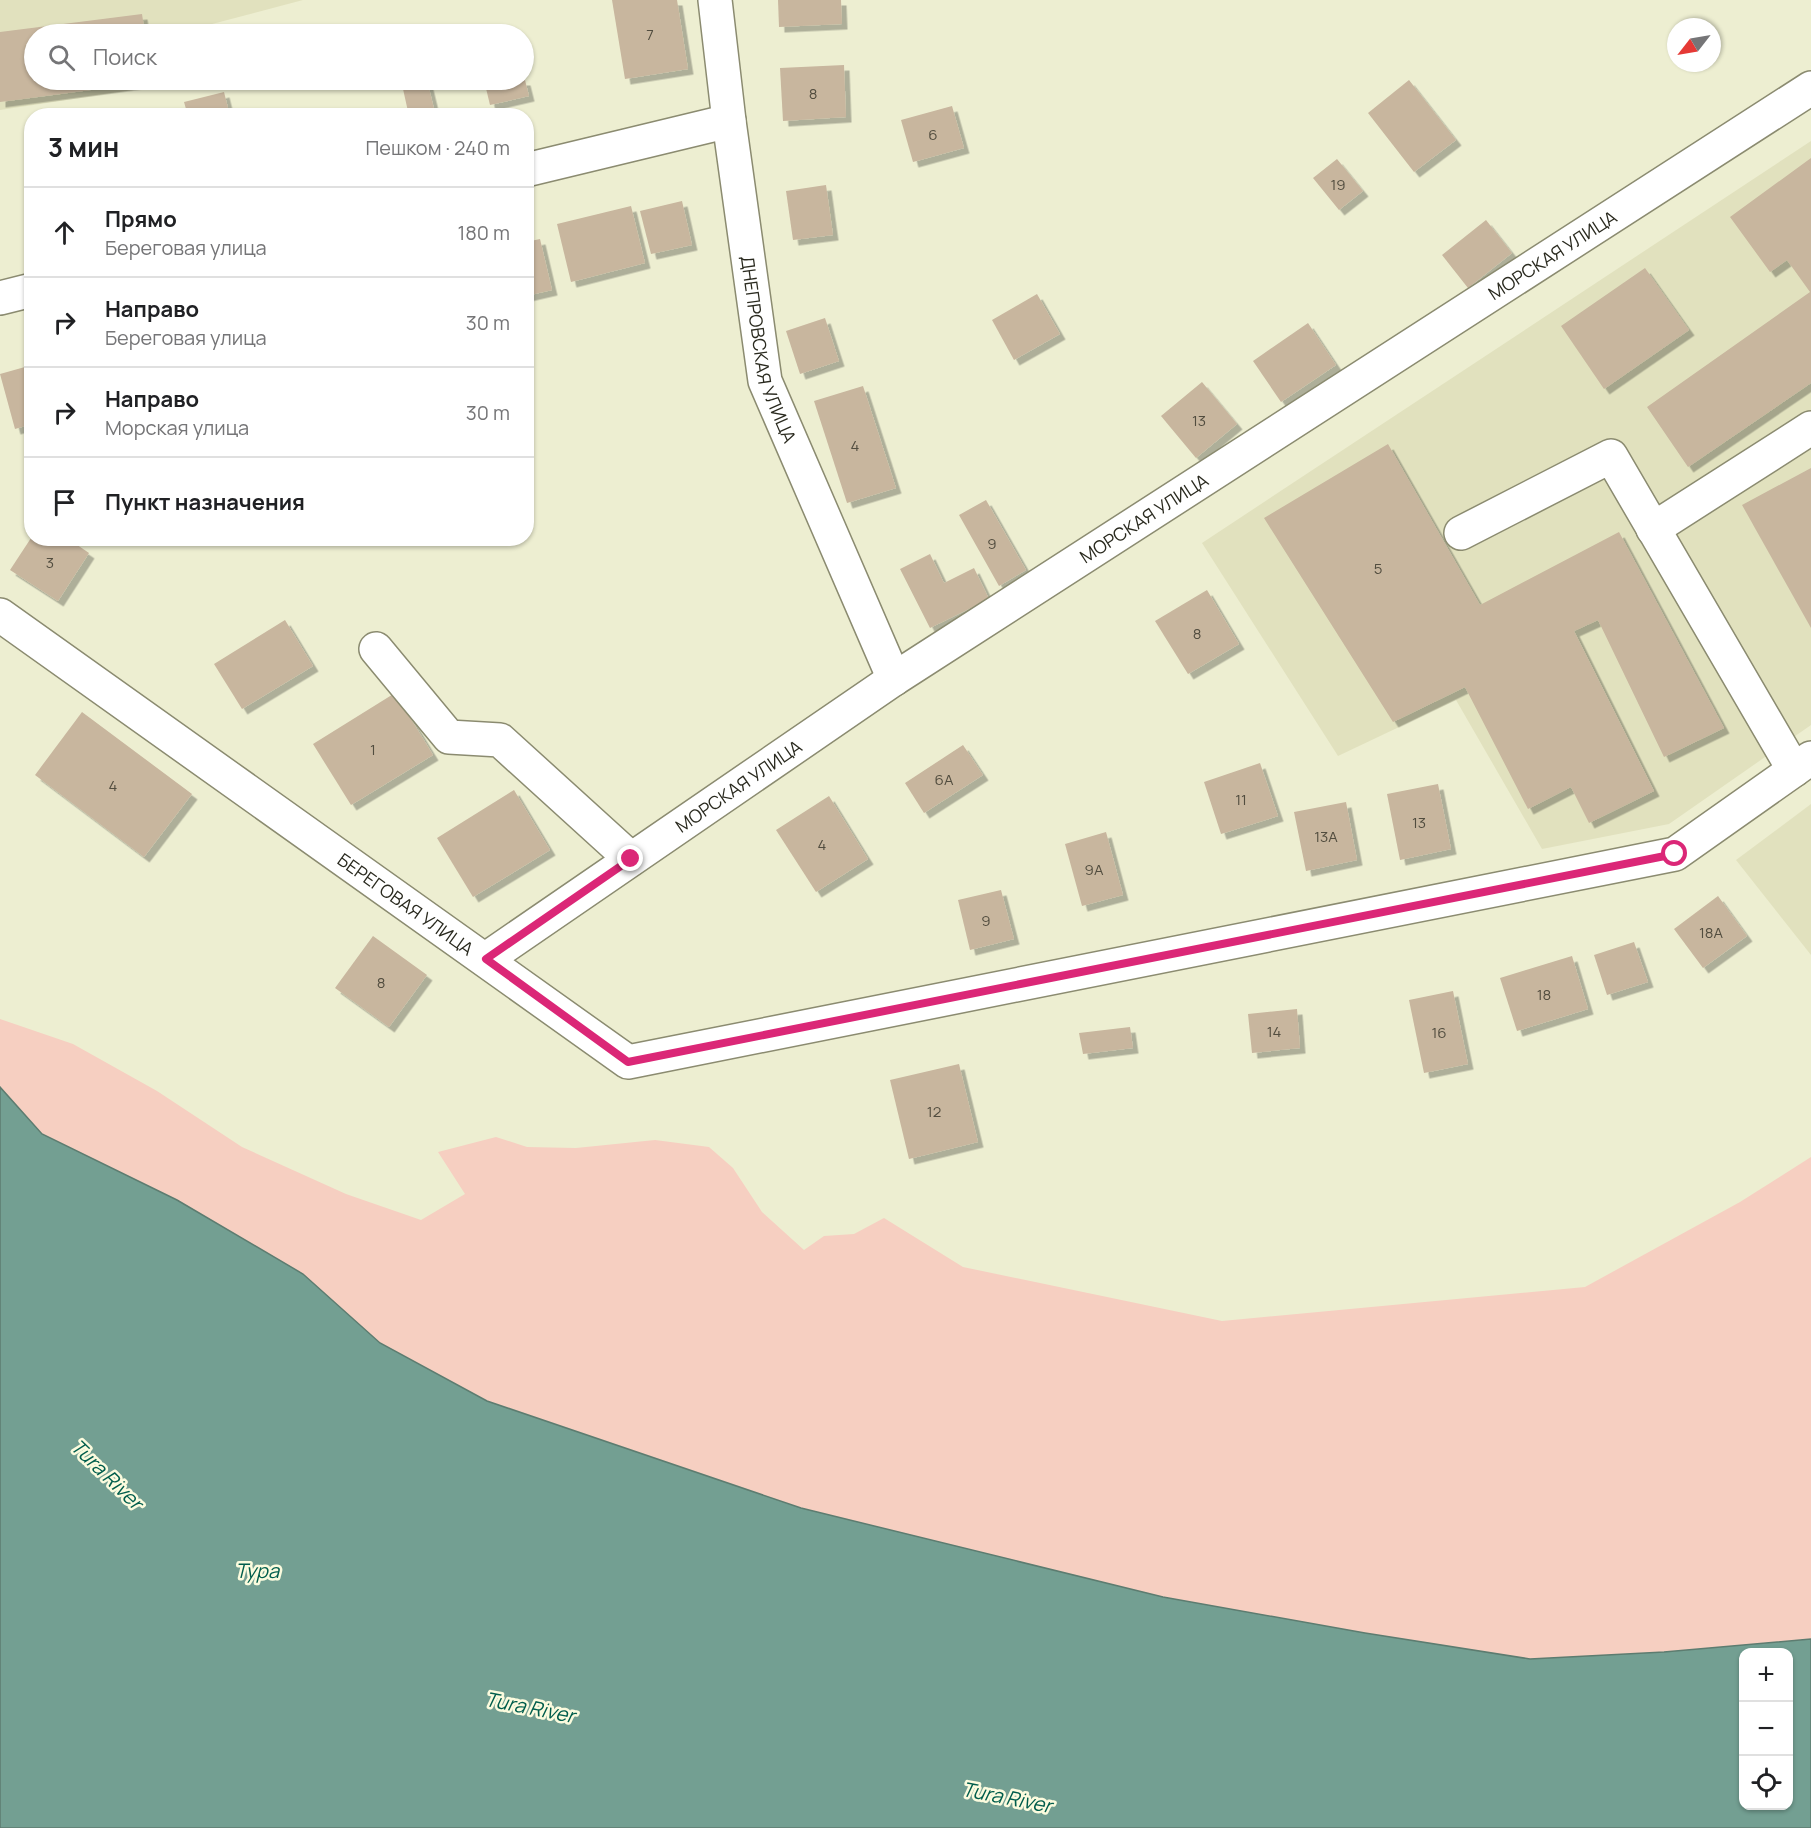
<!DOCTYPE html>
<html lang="ru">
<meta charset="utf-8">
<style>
:root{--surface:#fff;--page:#f6f6f6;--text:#202124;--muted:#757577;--line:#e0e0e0}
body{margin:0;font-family:Manrope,sans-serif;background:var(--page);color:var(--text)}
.controls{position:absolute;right:18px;bottom:18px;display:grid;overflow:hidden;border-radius:12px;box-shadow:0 2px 4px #0004}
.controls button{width:54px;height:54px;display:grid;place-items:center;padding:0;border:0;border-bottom:2px solid var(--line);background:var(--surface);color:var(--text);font:30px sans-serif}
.compass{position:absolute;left:1667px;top:18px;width:54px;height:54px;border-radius:50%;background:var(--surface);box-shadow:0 2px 4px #0004;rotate:239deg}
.stop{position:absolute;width:18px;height:18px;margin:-14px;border:4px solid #db2777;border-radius:50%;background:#fff}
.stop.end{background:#db2777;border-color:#fff;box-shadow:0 2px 6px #0008}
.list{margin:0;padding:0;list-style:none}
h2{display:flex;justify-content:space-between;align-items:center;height:78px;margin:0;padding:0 24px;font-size:26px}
h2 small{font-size:20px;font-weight:400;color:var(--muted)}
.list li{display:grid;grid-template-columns:39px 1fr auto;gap:18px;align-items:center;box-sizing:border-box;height:90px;padding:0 24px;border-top:2px solid var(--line)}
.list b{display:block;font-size:22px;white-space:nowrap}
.list p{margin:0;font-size:20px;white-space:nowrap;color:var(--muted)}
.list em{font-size:20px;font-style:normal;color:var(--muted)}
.icon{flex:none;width:33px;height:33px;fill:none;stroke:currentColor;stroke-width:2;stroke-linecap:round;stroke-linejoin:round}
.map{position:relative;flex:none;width:1811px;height:1828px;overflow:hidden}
.search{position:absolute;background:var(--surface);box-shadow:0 2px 4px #0004;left:24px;top:24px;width:510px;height:66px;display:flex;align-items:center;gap:15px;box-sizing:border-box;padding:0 21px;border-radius:33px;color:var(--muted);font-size:22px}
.panel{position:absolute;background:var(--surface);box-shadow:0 2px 4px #0004;left:24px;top:108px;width:510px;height:438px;border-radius:24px}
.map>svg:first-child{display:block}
.built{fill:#e1e1be}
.green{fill:#f6cfc1}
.water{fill:#739f92;stroke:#5d7c70;stroke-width:1.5;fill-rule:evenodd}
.building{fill:#c8b69e;filter:url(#shadow)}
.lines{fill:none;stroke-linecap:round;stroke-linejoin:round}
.minor-casing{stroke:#8b8b70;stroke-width:36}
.minor{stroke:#fff;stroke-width:33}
.route{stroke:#db2777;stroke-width:8}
.labels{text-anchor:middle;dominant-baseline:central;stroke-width:5;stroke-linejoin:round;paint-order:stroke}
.number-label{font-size:15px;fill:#524d3f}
.street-label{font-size:18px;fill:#2a2a1f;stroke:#fbfbde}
.water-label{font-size:20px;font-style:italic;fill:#005d4c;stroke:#fbfbde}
</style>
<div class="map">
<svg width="1811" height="1828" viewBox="0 0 1811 1828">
<defs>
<filter id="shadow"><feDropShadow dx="5.5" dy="5.5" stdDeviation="0" flood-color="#0004"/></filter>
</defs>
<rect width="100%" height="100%" fill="#edeed1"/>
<g class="built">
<path d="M0 0H303L174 34H34V80H153L154 87 0 110Z"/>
<path d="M1811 141V725L1669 824 1542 849 1456 700 1338 756 1202 543Z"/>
<path d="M1811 804V955L1736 860Z"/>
</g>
<path class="green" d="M0 1019 73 1044 157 1091 242 1147 346 1194 421 1220 465 1194 438 1152 496 1137 527 1147 576 1148 655 1140 709 1147 733 1168 762 1212 804 1250 824 1236 854 1234 884 1218 963 1267 1222 1321 1585 1287 1740 1202 1811 1157V1639L1664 1652 1530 1659 1365 1633 1163 1597 801 1508 488 1401 380 1343 303 1274 177 1200 42 1134 0 1087Z"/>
<path class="water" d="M0 1087 42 1134 177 1200 303 1274 380 1343 487 1401 801 1508 1163 1597 1365 1633 1530 1659 1664 1652 1811 1639V1828H0ZM1744 1652H1788V1806H1744Z"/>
<g class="building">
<path d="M612 0H677L688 69 625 79Z"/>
<path d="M778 0H841L842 24 779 27Z"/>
<path d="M142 14 145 34H34V80H151V82L0 102V32Z"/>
<path d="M844 65 846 117 783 121 780 68Z"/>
<path d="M401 80H427L435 113 409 116Z"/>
<path d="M484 80H525L529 96 490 105Z"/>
<path d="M1409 80 1456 140 1414 172 1368 113Z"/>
<path d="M224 92 230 116H188L184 102Z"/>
<path d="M952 106 964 148 913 162 901 120Z"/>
<path d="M1811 158V383L1688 467 1647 407 1810 292 1787 260 1770 272 1730 217Z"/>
<path d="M1337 159 1363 191 1339 210 1313 178Z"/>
<path d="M826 185 833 235 793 240 786 191Z"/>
<path d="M682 201 692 245 651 254 640 211Z"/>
<path d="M631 206 645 263 571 282 557 224Z"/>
<path d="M1486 220 1512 253 1468 288 1442 255Z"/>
<path d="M540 239 552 290 526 296V242Z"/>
<path d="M1645 268 1689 330 1604 389 1561 326Z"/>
<path d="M1037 294 1060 334 1014 360 992 320Z"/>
<path d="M825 318 839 361 800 374 786 331Z"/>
<path d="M1308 323 1336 365 1281 402 1253 361Z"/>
<path d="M32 365V424L15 429 0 374Z"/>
<path d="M1202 382 1237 424 1196 458 1161 416Z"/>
<path d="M863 386 896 488 847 503 814 401Z"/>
<path d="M1388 444 1480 605 1619 532 1724 728 1664 757 1598 620 1574 631 1654 791 1589 823 1571 787 1528 809 1465 687 1393 722 1264 518Z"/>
<path d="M1811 468V628L1742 505Z"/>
<path d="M986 500 1026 570 999 586 959 515Z"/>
<path d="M31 538H67L89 553 58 601 10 570Z"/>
<path d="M930 554 944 583 974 568 989 599 930 628 900 569Z"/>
<path d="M1207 590 1239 644 1188 674 1155 621Z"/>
<path d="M285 620 313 666 242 709 214 664Z"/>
<path d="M395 693 433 755 351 805 313 744Z"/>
<path d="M82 712 192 794 144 857 35 775Z"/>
<path d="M963 745 983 775 924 813 905 783Z"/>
<path d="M1260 763 1278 816 1221 834 1204 782Z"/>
<path d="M1438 784 1451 849 1400 860 1387 794Z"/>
<path d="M514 790 550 850 473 897 437 838Z"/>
<path d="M829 796 868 859 816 892 776 830Z"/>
<path d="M1346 802 1357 860 1306 871 1294 812Z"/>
<path d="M1106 832 1123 895 1082 906 1065 844Z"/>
<path d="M1001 890 1014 939 970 950 958 900Z"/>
<path d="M1718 896 1747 936 1703 968 1674 929Z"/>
<path d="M373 936 427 975 389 1027 335 988Z"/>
<path d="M1634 942 1648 982 1607 995 1594 955Z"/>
<path d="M1572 956 1588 1009 1517 1031 1500 978Z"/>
<path d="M1453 991 1468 1064 1424 1073 1409 1000Z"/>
<path d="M1297 1009 1300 1048 1252 1053 1248 1014Z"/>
<path d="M1130 1027 1133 1048 1083 1054 1079 1033Z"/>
<path d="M959 1064 978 1142 909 1159 890 1080Z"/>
</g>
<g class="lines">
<g class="minor-casing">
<g id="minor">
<path id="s1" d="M715 0 729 121 765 381 894 679"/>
<path d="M526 170 729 121"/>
<path d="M0 298 32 290"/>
<path d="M1653 529 1811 428"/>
<path d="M1461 533 1611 456 1794 770"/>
<path id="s2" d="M0 615 628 1062 1675 854 1811 758"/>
<path d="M376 649 449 737 500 740 631 859"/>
<path id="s3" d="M486 959 894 679 1811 88"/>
</g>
</g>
<use href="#minor" class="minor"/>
</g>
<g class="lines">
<path class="route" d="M631 859 486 959 628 1062 1675 854"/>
</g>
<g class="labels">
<g class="number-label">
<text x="650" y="34">7</text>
<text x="813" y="93">8</text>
<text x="933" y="134">6</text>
<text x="1338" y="184">19</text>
<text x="1199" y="420">13</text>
<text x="855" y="445">4</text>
<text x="992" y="543">9</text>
<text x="50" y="562">3</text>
<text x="1378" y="568">5</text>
<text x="1197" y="633">8</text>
<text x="373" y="749">1</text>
<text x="944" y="779">6А</text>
<text x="113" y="785">4</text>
<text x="1241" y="799">11</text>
<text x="1419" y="822">13</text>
<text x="1326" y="836">13А</text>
<text x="822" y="844">4</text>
<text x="1094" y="869">9А</text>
<text x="986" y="920">9</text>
<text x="1711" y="932">18А</text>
<text x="381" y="982">8</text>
<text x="1544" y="994">18</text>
<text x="1274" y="1031">14</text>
<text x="1439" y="1032">16</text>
<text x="934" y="1111">12</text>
</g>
<g class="street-label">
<text stroke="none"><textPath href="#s3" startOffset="1278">МОРСКАЯ УЛИЦА</textPath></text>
<text stroke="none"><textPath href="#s1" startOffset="354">ДНЕПРОВСКАЯ УЛИЦА</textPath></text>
<text stroke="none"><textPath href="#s3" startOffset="792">МОРСКАЯ УЛИЦА</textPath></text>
<text stroke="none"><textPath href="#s3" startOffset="306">МОРСКАЯ УЛИЦА</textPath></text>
<text stroke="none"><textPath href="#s2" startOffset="498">БЕРЕГОВАЯ УЛИЦА</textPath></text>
</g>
<g class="water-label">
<text transform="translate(107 1474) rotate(44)">Tura River</text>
<text x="257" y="1570">Тура</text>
<text transform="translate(530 1707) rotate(11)">Tura River</text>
<text transform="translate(1007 1797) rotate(11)">Tura River</text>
</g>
</g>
</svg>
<div class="controls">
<button>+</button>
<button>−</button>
<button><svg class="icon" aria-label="locate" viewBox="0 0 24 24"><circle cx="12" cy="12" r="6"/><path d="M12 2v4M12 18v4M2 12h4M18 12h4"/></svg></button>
</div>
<svg class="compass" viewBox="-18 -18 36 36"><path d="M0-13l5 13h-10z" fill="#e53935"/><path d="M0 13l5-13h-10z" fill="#757577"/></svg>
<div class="stop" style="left:1675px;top:854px"></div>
<div class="stop end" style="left:631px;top:859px"></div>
<div class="search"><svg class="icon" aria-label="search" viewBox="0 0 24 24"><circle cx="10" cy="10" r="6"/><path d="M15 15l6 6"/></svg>Поиск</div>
<section class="panel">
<h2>3 мин<small>Пешком · 240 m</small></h2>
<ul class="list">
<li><svg class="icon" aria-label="ahead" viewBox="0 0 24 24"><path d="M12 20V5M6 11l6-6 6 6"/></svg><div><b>Прямо</b><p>Береговая улица</p></div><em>180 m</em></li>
<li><svg class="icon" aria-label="right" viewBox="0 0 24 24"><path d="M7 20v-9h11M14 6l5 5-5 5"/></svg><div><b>Направо</b><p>Береговая улица</p></div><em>30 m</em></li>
<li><svg class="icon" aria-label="right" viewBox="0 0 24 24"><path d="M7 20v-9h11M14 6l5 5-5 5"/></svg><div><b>Направо</b><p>Морская улица</p></div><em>30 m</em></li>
<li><svg class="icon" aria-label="arrive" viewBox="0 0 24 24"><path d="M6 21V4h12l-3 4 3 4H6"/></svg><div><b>Пункт назначения</b></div></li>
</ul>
</section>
</div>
